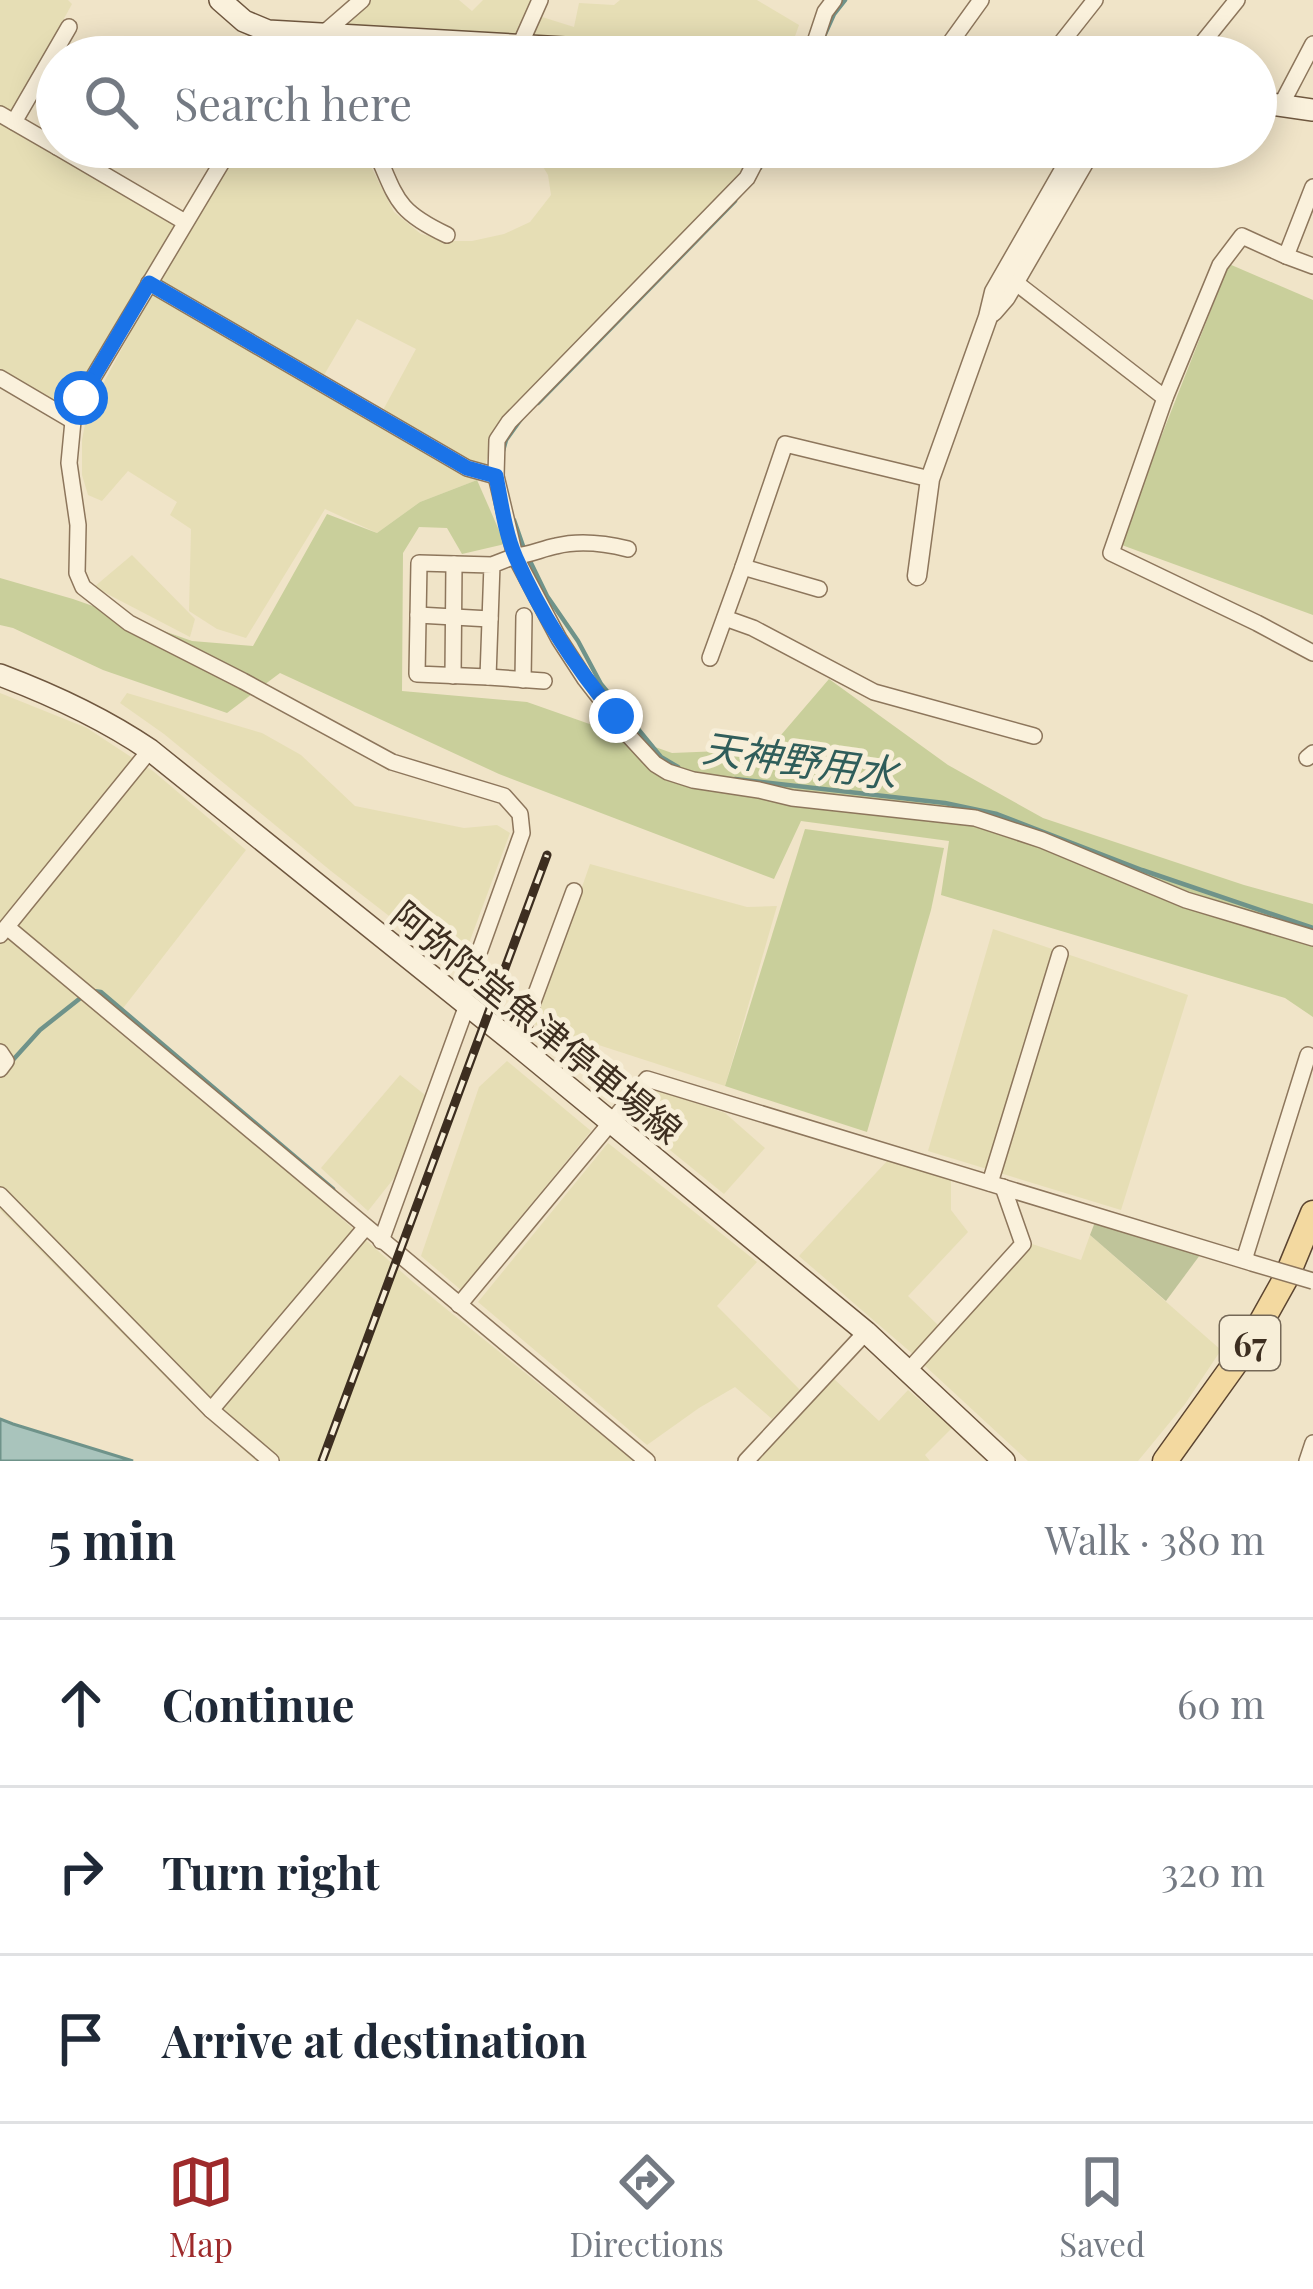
<!DOCTYPE html>
<meta charset="utf-8">
<style>
:root{--surface:#fff;--page:#f6f6f7;--text:#1f2937;--muted:#747a83;--line:#e0e1e3;--accent:#9e2a2b}
body{margin:0;font-family:"Playfair Display","Noto Sans JP",serif;background:var(--page);color:var(--text)}
.stop{position:absolute;width:36px;height:36px;margin:-27px;border:9px solid #1a73e8;border-radius:50%;background:#fff}
.stop.end{background:#1a73e8;border-color:#fff;box-shadow:0 3px 12px #0008}
.list{margin:0;padding:0;list-style:none}
h2{display:flex;justify-content:space-between;align-items:center;height:156px;margin:0;padding:0 48px;font-size:51px}
h2 small{font-size:39px;font-weight:400;color:var(--muted)}
.list li{display:grid;grid-template-columns:78px 1fr auto;gap:36px;align-items:center;box-sizing:border-box;height:168px;padding:0 48px;border-top:3px solid var(--line)}
.list b{display:block;font-size:45px;white-space:nowrap}
.list em{font-size:39px;font-style:normal;color:var(--muted)}
.icon{flex:none;width:66px;height:66px;fill:none;stroke:currentColor;stroke-width:2;stroke-linecap:round;stroke-linejoin:round}
.map{position:relative;flex:none;width:1313px;height:1461px;overflow:hidden}
.search{position:absolute;background:var(--surface);box-shadow:0 6px 30px #0003;left:36px;right:36px;top:36px;height:132px;display:flex;align-items:center;gap:30px;box-sizing:border-box;padding:0 42px;border-radius:66px;color:var(--muted);font-size:45px}
.sheet{height:660px;background:var(--surface)}
nav{display:flex;justify-content:space-around;align-items:center;box-sizing:border-box;height:168px;border-top:3px solid var(--line);background:var(--surface);font-size:33px;color:var(--muted)}
nav a{display:grid;justify-items:center;gap:6px}
nav .on{color:var(--accent)}
.map>svg:first-child{display:block}
.farmland{fill:#e6deb5}
.green{fill:#c9cf9b}
.cemetery{fill:#bfc49a}
.water{fill:#a9c4bc;stroke:#6f938a;stroke-width:3}
.lines{fill:none;stroke-linecap:round;stroke-linejoin:round}
.stream{stroke:#6f938a;stroke-width:4.5}
.minor-casing{stroke:#8d765c;stroke-width:18}
.tertiary-casing{stroke:#8d765c;stroke-width:21}
.secondary-casing{stroke:#6f573f;stroke-width:24}
.primary-casing{stroke:#5b4430;stroke-width:27}
.minor{stroke:#faf1dc;stroke-width:15}
.tertiary{stroke:#faf1dc;stroke-width:18}
.secondary{stroke:#faf1dc;stroke-width:21}
.primary{stroke:#f3d9a0;stroke-width:24}
.rail-casing{stroke:#3d2e20;stroke-width:9}
.rail{stroke:#f7eed8;stroke-width:4.5;stroke-dasharray:14;stroke-linecap:butt}
.minor-bridge-casing{stroke:#8d765c;stroke-width:18;stroke-linecap:butt}
.minor-bridge{stroke:#faf1dc;stroke-width:15}
.route{stroke:#1a73e8;stroke-width:15}
.labels{text-anchor:middle;dominant-baseline:central;stroke-width:10;stroke-linejoin:round;paint-order:stroke}
.shield{fill:#f7eed8;stroke:#756857;stroke-width:3}
.shield-label{font-size:33px;font-weight:bold;fill:#3d2e20}
.street-label{font-size:36px;fill:#3d2e20;stroke:#f7eed8}
.water-label{font-size:39px;font-style:italic;fill:#2f5d5a;stroke:#f7eed8}
</style>
<div class="map">
<svg width="1313" height="1461" viewBox="0 0 1313 1461">
<rect width="100%" height="100%" fill="#f0e4c8"/>
<g class="farmland">
<path d="M0 0H68L72 4 12 113 0 106Z"/>
<path d="M371 0H459L472 11 483 0H533L514 37 339 26Z"/>
<path d="M620 0H757L799 25 789 53 532 35 539 16 574 27 579 3 614 5Z"/>
<path d="M0 123 174 225 67 409 0 369Z"/>
<path d="M240 147H281L299 155 308 147H361L394 212 421 234 449 241H472L504 234 530 222 551 195 548 175 531 147H755L742 173 548 374 493 439 485 465 472 461 382 412 416 349 357 319 324 375 160 281Z"/>
<path d="M151 294 477 480 420 502 377 533 325 509 246 638 217 629 189 611 191 529 170 515 177 502 128 471 102 501 88 495 82 475V440L87 414Z"/>
<path d="M132 555 195 619 190 637 94 587Z"/>
<path d="M0 693 87 728 128 755 153 771 246 850 110 1025 314 1194 413 1282 634 1461H256L180 1392 0 1210Z"/>
<path d="M127 693 262 733 301 755 355 806 464 828 497 825 510 833 459 970 331 871 164 734 120 703Z"/>
<path d="M590 864 747 907 777 906 725 1086 534 1024Z"/>
<path d="M993 929 1188 995 1121 1210 928 1151Z"/>
<path d="M507 1061 591 1131 461 1290 421 1256 479 1087Z"/>
<path d="M400 1075 425 1095 398 1173 368 1211 321 1168Z"/>
<path d="M657 1090 725 1113 765 1148 724 1194 633 1120Z"/>
<path d="M608 1143 757 1262 717 1306 800 1390 772 1419 735 1387 699 1408 647 1445 478 1302Z"/>
<path d="M888 1160 951 1179V1210L968 1232 908 1296 940 1327 914 1355 799 1256Z"/>
<path d="M1090 1235 1221 1350 1185 1404 1138 1461H1028L923 1364 1032 1244 1081 1260Z"/>
<path d="M832 1377 879 1421 908 1390 952 1428 925 1455 930 1461H755Z"/>
</g>
<g class="green">
<path d="M1229 264 1313 300V615L1119 544Z"/>
<path d="M477 480 505 544 462 554 447 528 419 527 403 553 402 691 527 702 672 753 769 749 829 679 948 765 1043 818 1244 885 1313 904V1017L1285 998 941 895 949 841 801 821 774 879 499 774 280 673 227 713 103 670 13 628 0 625V578L73 599 192 641 253 646 327 514 377 533 420 502Z"/>
<path d="M805 829 944 848 931 910 867 1132 725 1086Z"/>
</g>
<path class="cemetery" d="M1095 1222 1200 1255 1166 1301 1090 1235Z"/>
<path class="water" d="M0 1419 13 1424 133 1461H0Z"/>
<g class="lines">
<g class="stream">
<path d="M825 34 834 14 845 0"/>
<path d="M760 168 772 147"/>
<path d="M538 403 735 201"/>
<path d="M503 451 506 440 521 419"/>
<path d="M514 520 524 549"/>
<path d="M529 559 547 596 578 641 601 684 661 757 678 767"/>
<path d="M735 779 945 803 997 814 1142 870 1313 928"/>
<path d="M93 991 101 992 333 1189"/>
<path d="M12 1061 40 1030 83 996"/>
</g>
<g class="minor-casing">
<g id="minor">
<path d="M324 33 362 0"/>
<path d="M520 45 540 0"/>
<path d="M255 57 268 31 296 57"/>
<path d="M810 57 825 12 834 0"/>
<path d="M940 57 981 0"/>
<path d="M1050 57 1095 0"/>
<path d="M1191 57 1237 0"/>
<path d="M1281 105 1313 44"/>
<path d="M0 114 57 147"/>
<path d="M14 122 69 27"/>
<path d="M57 147 185 222"/>
<path d="M231 147 81 398 73 421 69 463 78 525 77 573 83 587 129 623 243 681 392 762 504 796 520 814 522 833 462 1000"/>
<path d="M374 147C397 198 394 210 447 235"/>
<path d="M1313 187 1286 256 1313 266"/>
<path d="M1286 256 1242 236 1220 265 1165 398 1111 553 1257 623 1313 653"/>
<path d="M1015 282 1165 398"/>
<path d="M149 283 467 468 496 476 497 440 509 422 747 178 763 147"/>
<path d="M0 378 73 421"/>
<path d="M496 476 515 556C530 555 541 549 556 546 580 540 604 543 628 549"/>
<path d="M492 565 488 677 417 674 419 563 492 565 515 556 559 639 585 679 630 737 655 764 668 772 693 780 759 790 792 798 975 818 1042 840 1186 900 1313 938"/>
<path d="M819 589 743 567 785 444 930 479"/>
<path d="M418 615 490 619"/>
<path d="M725 618 753 628 874 692 1034 736"/>
<path d="M710 658 743 567"/>
<path d="M453 676 454 564"/>
<path d="M488 677 544 681"/>
<path d="M523 680 524 616"/>
<path d="M1307 758 1313 753"/>
<path d="M7 927 647 1461"/>
<path d="M0 935 150 750"/>
<path d="M517 1045 574 891"/>
<path d="M0 1052 6 1061 0 1069"/>
<path d="M990 1183 1060 954"/>
<path d="M0 1195 211 1410 365 1228"/>
<path d="M381 1241 467 1005"/>
<path d="M1244 1260 1308 1055"/>
<path d="M459 1305 647 1079 1252 1263"/>
<path d="M908 1371 1023 1244 1003 1187"/>
<path d="M211 1410 271 1461"/>
<path d="M746 1461 866 1332"/>
<path d="M1307 1461 1313 1443"/>
</g>
</g>
<g class="tertiary-casing">
<g id="tertiary">
<path d="M993 312 1006 297 1093 147"/>
<path d="M917 576 930 479 988 317 994 292 1077 147"/>
</g>
</g>
<g class="secondary-casing">
<g id="secondary">
<path d="M220 0 244 21 268 31 723 57"/>
<path d="M1256 102 1313 110"/>
<path d="M0 675C53 695 103 718 150 750L517 1045 866 1332 1004 1461"/>
</g>
</g>
<g class="primary-casing">
<path id="primary" d="M1165 1461 1249 1344 1287 1276 1313 1213"/>
</g>
<use href="#minor" class="minor"/>
<use href="#tertiary" class="tertiary"/>
<use href="#secondary" class="secondary"/>
<use href="#primary" class="primary"/>
<g class="rail-casing">
<path id="rail" d="M322 1461 547 855"/>
</g>
<use href="#rail" class="rail"/>
<g class="minor-bridge-casing">
<path id="minor-bridge" d="M1252 1263 1313 1281"/>
</g>
<use href="#minor-bridge" class="minor-bridge"/>
</g>
<g class="lines">
<path class="route" d="M81 398 149 283 467 468 496 476C501 502 505 533 516 558 541 615 576 668 616 716"/>
</g>
<g class="labels">
<rect class="shield" x="1220" y="1316" width="60" height="54" rx="9"/>
<g class="shield-label">
<text x="1250" y="1343">67</text>
</g>
<g class="street-label">
<text transform="translate(538 1021) rotate(39)">阿弥陀堂魚津停車場線</text>
</g>
<g class="water-label">
<text transform="translate(800 759) rotate(8)">天神野用水</text>
</g>
</g>
</svg>
<div class="stop" style="left:81px;top:398px"></div>
<div class="stop end" style="left:616px;top:716px"></div>
<div class="search"><svg class="icon" aria-label="search" viewBox="0 0 24 24"><circle cx="10" cy="10" r="6"/><path d="M15 15l6 6"/></svg>Search here</div>
</div>
<section class="sheet">
<h2>5 min<small>Walk · 380 m</small></h2>
<ul class="list">
<li><svg class="icon" aria-label="ahead" viewBox="0 0 24 24"><path d="M12 20V5M6 11l6-6 6 6"/></svg><div><b>Continue</b></div><em>60 m</em></li>
<li><svg class="icon" aria-label="right" viewBox="0 0 24 24"><path d="M7 20v-9h11M14 6l5 5-5 5"/></svg><div><b>Turn right</b></div><em>320 m</em></li>
<li><svg class="icon" aria-label="arrive" viewBox="0 0 24 24"><path d="M6 21V4h12l-3 4 3 4H6"/></svg><div><b>Arrive at destination</b></div></li>
</ul>
</section>
<nav>
<a class="on"><svg class="icon" aria-label="map" viewBox="0 0 24 24"><path d="M3 6l6-2 6 2 6-2v14l-6 2-6-2-6 2zM9 4v14M15 6v14"/></svg>Map</a>
<a><svg class="icon" aria-label="directions" viewBox="0 0 24 24"><path d="M12 3l9 9-9 9-9-9zM9 14v-3h6M13 9l2 2-2 2"/></svg>Directions</a>
<a><svg class="icon" aria-label="saved" viewBox="0 0 24 24"><path d="M7 4h10v16l-5-4-5 4z"/></svg>Saved</a>
</nav>
